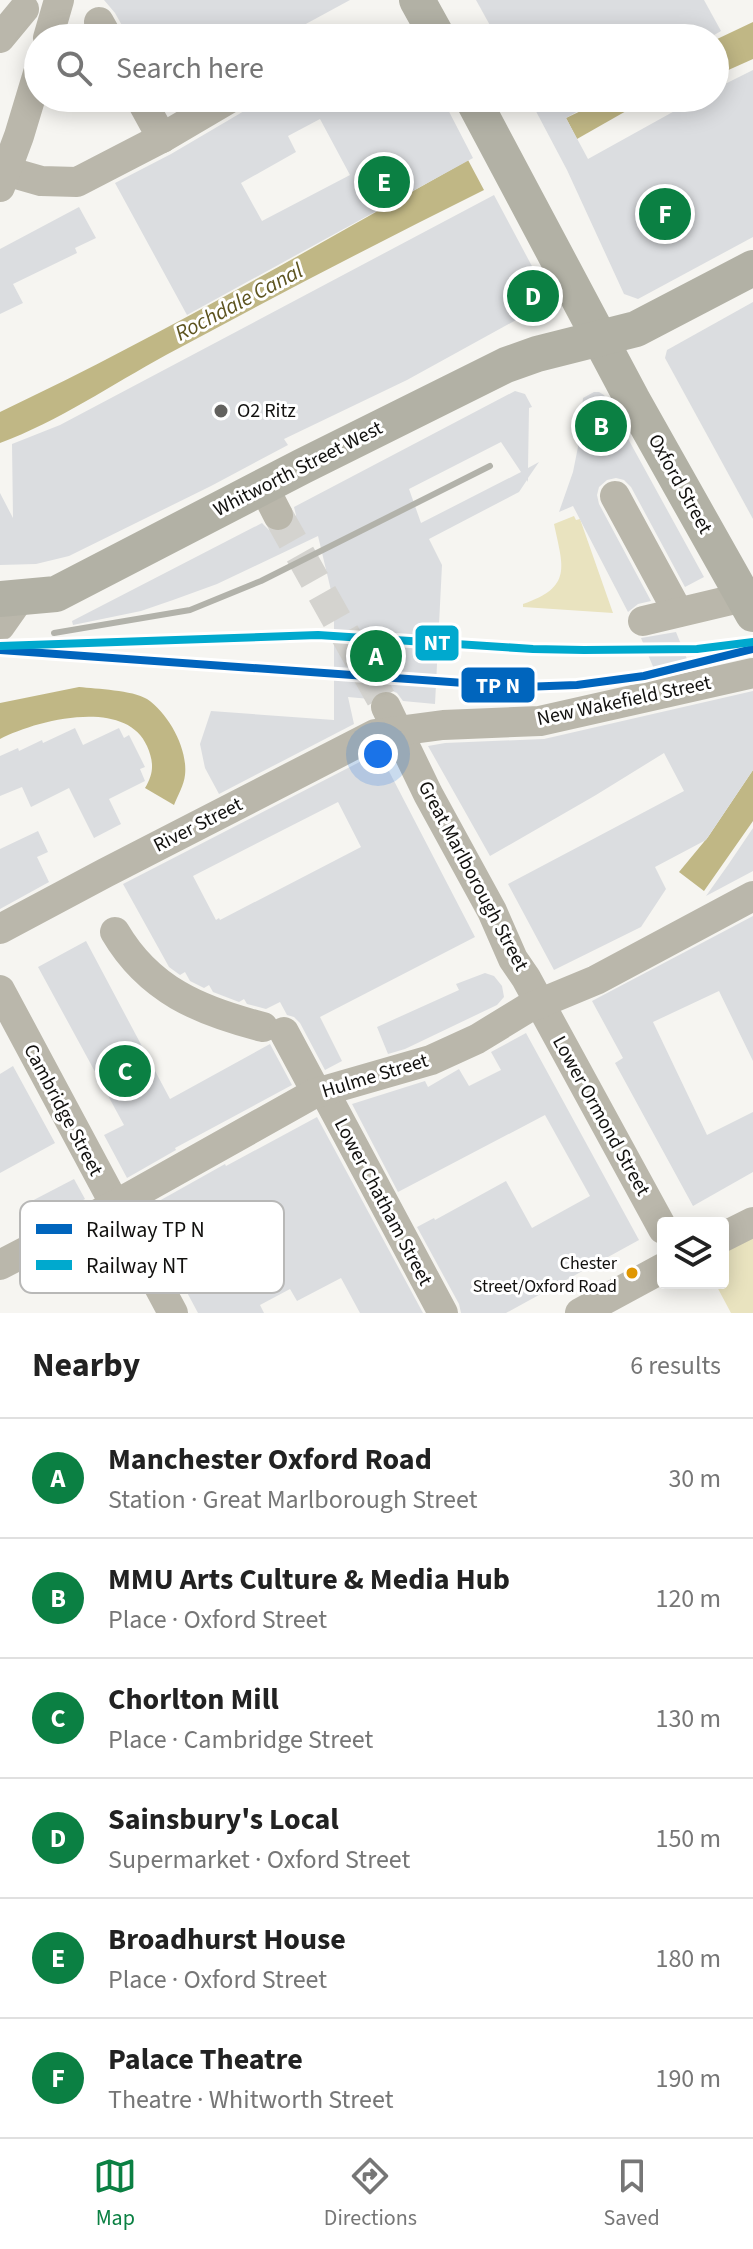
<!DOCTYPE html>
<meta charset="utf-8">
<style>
:root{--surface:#fff;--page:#f2f2f2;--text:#222;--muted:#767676;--line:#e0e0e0;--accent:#0b8043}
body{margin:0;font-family:"Source Sans 3",sans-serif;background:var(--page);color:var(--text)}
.controls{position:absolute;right:24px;bottom:24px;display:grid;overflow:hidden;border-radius:8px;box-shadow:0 4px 20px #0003}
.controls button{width:72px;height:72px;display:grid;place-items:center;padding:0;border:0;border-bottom:2px solid var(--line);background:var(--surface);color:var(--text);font:40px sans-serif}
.you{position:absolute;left:378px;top:754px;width:28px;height:28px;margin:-20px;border:6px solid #fff;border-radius:50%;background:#1a73e8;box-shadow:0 0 0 12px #1a73e833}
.badge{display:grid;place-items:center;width:52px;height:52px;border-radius:50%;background:var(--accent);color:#fff;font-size:26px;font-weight:700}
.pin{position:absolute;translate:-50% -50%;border:4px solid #fff;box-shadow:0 2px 8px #0006}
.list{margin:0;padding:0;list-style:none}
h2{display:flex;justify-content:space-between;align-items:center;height:104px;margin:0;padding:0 32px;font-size:34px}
h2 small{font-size:26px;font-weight:400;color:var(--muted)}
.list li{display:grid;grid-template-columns:52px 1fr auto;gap:24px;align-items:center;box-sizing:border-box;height:120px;padding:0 32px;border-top:2px solid var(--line)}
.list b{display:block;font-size:30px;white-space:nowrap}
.list p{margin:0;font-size:26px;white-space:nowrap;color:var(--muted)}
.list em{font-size:26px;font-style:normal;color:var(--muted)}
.icon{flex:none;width:44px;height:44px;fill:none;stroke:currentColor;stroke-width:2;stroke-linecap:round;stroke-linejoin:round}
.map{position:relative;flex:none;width:753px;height:1313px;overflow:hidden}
.search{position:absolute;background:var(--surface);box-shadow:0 4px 20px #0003;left:24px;right:24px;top:24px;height:88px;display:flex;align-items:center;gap:20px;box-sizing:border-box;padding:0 28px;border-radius:44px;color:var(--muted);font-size:30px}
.sheet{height:824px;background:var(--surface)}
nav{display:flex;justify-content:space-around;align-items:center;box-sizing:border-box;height:112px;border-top:2px solid var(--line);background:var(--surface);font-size:22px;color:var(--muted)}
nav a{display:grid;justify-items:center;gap:4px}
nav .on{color:var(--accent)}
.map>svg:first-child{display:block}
.green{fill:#e9e3bf}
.water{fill:#c0b785}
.building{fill:#dbdde0;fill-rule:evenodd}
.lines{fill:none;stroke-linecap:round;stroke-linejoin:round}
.minor-tunnel{stroke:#d4d3cf;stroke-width:30;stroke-dasharray:30 15;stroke-linecap:butt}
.minor{stroke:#bab7ab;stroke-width:30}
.major{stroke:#b2b1a5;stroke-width:36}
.rail{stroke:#b2b2aa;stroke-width:6}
.rail-1-casing{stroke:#fff;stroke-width:14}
.rail-2-casing{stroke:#fff;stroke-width:14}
.rail-1{stroke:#0065bd;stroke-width:8}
.rail-2{stroke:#00a9ce;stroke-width:8}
.poi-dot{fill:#62615e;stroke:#fff;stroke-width:3}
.bus-dot{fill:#e09702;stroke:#fff;stroke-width:3}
.labels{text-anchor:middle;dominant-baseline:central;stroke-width:6;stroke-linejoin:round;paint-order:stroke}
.bus-label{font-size:18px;fill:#12110f;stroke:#fff;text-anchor:end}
.poi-label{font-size:20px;fill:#12110f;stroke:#fff;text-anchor:start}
.street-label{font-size:20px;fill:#12110f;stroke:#fff}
.water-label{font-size:22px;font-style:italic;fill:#5d541f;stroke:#fff}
.key{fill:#fff;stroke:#b8b8b7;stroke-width:2}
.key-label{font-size:22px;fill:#12110f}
.line-badge{stroke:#fff;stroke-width:3}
.badge-label{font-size:22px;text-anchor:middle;font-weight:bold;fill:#fff}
</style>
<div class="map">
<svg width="753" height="1313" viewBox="0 0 753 1313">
<rect width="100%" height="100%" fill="#f6f5f1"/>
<g class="green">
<path d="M574 516 576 520 580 519 613 613 523 607V604C573 587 563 567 554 524Z"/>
<path d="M753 1222V1313H731L715 1283H723V1237Z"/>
</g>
<g class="water">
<path d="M753 22V59L715 76V40Z"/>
<path d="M608 98H649L577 139 566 118Z"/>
<path d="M468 160 484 190C377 243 272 298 166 355 111 385 59 421 0 443V412C160 336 314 247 468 160Z"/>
<path d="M79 687C97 689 132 690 147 699 169 714 188 749 185 775 184 785 178 795 174 805L145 788C154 773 154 762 147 746 126 697 36 720 0 739V703Z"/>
<path d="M753 770V821L704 891 679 872 708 837Z"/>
</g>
<g class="building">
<path d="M104 0H350L280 38H126L124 29 115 13Z"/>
<path d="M476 0H704L721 31 709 38H497Z"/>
<path d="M753 70V237L638 299 624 294 567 170 529 98H601L566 118 588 159 698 98H715V89Z"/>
<path d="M266 98H442L473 158 187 315 115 183 171 154ZM320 119 350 175 262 221 241 183 296 152 288 136Z"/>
<path d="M494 195 542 285 547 290V301L545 304 407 380 284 439 288 445 211 486 69 556 36 564 0 565V493L13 518 12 444 60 425Z"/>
<path d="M79 207 96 238 75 248 77 253 13 284 23 303 0 314V249Z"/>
<path d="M753 302V519L665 358 667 350Z"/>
<path d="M515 391 525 394 532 407 529 408 528 468 539 462 528 478V482L527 480 519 492 429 539 442 565 435 704 403 701 397 693 388 689 378 691 370 699 348 697 354 724 219 794 205 768 200 744 211 711 334 720V603L318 536 217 584 173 600 141 611 73 625 72 621 262 523 269 530 278 533 286 531 293 524 296 515 294 507ZM501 442 521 472 421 523 409 489Z"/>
<path d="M594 392H599L604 395 704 577 685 587 631 487 624 480 616 478 607 480 599 487 597 495 599 504 651 601 638 604 628 612 573 506 559 512 573 472 578 447 583 398Z"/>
<path d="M676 632 691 669 657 676 641 638Z"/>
<path d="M753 691V770L706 840 655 867 666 889 641 927 554 970 508 884 684 791 664 753 596 795 490 856 428 746 445 743 544 739Z"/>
<path d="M75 728 83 745 119 728 124 738 129 735 145 767 140 769 145 781 109 799 121 824 94 838 69 788 31 807 22 787 0 796V756L18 748 19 751 42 740 43 743Z"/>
<path d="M379 752 475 937 320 1017 342 1061 325 1070 300 1023 294 1017 287 1015 280 1002 266 1009 247 1004 244 999 239 1002 213 992 209 985 204 988 190 981 185 972 180 975 169 967 123 884ZM338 802 361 847 220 920 219 918 216 920 193 876Z"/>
<path d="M753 828V871L706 896 728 865Z"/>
<path d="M38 831 48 852 37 857 49 882 0 909V849Z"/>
<path d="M753 916V1061L719 991 653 1022 707 1135 753 1112V1172L693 1206 615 1063 623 1058 592 1001Z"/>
<path d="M86 941 170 1099 270 1044 292 1085 175 1148 176 1150 127 1178 104 1135 124 1125 38 967Z"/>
<path d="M485 973 494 976 502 986 504 997 497 1005 405 1049 388 1054 377 1027 459 990 456 984Z"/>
<path d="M526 1033 639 1240 506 1313H461L459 1304 417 1227 434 1218 435 1220 506 1181 532 1228 590 1196 545 1115 398 1192 352 1104 425 1081 428 1087 459 1069 469 1086 501 1070 491 1052Z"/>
<path d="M13 1066 55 1143 0 1173V1074Z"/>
<path d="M317 1117 423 1313H360L341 1278 297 1301 290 1289 260 1305 264 1313H198L143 1210 225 1164 226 1166Z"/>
<path d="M74 1179 85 1199 38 1225 26 1204Z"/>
</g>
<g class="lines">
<path class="minor-tunnel" d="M278 515 386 707"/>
<g class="minor">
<path d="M99 22 108 38"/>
<path d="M0 38 24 9"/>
<path d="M48 38 59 0"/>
<path d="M140 98 162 138"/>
<path d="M6 171 41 181 77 182 162 138 230 98"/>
<path d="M0 187 19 136 38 73"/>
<path d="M263 486 278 515"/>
<path d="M615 496 678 612"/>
<path d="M643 621 744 597"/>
<path d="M0 626 19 599"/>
<path d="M386 707 428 794 492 911 513 959 526 978 663 1229"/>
<path d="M0 929 105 873 375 734 443 725 540 721 753 673"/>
<path d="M115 932C149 990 200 1011 263 1027"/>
<path d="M0 990 173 1313"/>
<path d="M284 1032 313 1086"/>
<path d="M324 1091 443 1313"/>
<path d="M723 1237 753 1222"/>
<path d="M0 1265 115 1205 313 1094 431 1060 477 1039 526 1009 596 980 753 896"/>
<path d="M580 1313 663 1268"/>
</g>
<g class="major">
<path d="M417 0 438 38"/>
<path d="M472 98 632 399 753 614"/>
<path d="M0 599 56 594 303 466 506 365 537 354 636 329 753 268"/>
</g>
<path class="rail" d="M54 633 190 610 261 581 490 466"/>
<g class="rail-1-casing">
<path id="rail-1" d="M0 650 522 687 577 685 644 676 753 649"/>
</g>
<g class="rail-2-casing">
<path id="rail-2" d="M0 646 318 635 533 649 584 650 697 649 753 642"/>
</g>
<use href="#rail-1" class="rail-1"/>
<use href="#rail-2" class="rail-2"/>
</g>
<circle class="poi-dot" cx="221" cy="411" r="8"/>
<circle class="bus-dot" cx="632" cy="1273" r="7"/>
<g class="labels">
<g class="bus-label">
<text x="617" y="1263">Chester<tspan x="617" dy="23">Street/Oxford Road</tspan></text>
</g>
<g class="poi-label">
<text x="237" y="411">O2 Ritz</text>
</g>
<g class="street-label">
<text transform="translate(298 469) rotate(-27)">Whitworth Street West</text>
<text transform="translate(680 484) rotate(61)">Oxford Street</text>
<text transform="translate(624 701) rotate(-12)">New Wakefield Street</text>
<text transform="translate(198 825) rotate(-27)">River Street</text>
<text transform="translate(473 876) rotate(62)">Great Marlborough Street</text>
<text transform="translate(375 1076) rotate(-17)">Hulme Street</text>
<text transform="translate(63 1110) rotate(62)">Cambridge Street</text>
<text transform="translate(601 1116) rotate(61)">Lower Ormond Street</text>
<text transform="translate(383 1202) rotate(62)">Lower Chatham Street</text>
</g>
<g class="water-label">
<text transform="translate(239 302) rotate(-28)">Rochdale Canal</text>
</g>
</g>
<rect x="20" y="1201" width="264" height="92" rx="12" class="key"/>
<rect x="36" y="1224" width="36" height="10" fill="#0065bd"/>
<rect x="36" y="1260" width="36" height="10" fill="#00a9ce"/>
<g class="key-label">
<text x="86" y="1237">Railway TP N</text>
<text x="86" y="1273">Railway NT</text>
</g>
<g class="line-badge">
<rect x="414" y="624" width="46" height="38" rx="8" fill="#00a9ce"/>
<rect x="460" y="666" width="76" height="38" rx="8" fill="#0065bd"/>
</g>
<g class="badge-label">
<text x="437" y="650">NT</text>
<text x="498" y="693">TP N</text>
</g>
</svg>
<div class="controls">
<button><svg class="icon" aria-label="layers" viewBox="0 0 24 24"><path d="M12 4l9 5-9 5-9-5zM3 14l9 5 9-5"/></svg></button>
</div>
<div class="you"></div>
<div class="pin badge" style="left:376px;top:656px">A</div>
<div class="pin badge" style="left:601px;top:426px">B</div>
<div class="pin badge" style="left:125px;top:1071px">C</div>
<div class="pin badge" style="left:533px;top:296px">D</div>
<div class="pin badge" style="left:384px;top:182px">E</div>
<div class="pin badge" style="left:665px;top:214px">F</div>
<div class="search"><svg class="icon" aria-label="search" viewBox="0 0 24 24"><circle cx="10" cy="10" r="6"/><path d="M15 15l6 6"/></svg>Search here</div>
</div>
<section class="sheet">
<h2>Nearby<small>6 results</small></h2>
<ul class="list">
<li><span class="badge">A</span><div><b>Manchester Oxford Road</b><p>Station · Great Marlborough Street</p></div><em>30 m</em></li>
<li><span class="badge">B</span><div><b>MMU Arts Culture &amp; Media Hub</b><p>Place · Oxford Street</p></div><em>120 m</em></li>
<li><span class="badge">C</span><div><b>Chorlton Mill</b><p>Place · Cambridge Street</p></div><em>130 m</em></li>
<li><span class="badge">D</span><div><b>Sainsbury's Local</b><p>Supermarket · Oxford Street</p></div><em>150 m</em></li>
<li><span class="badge">E</span><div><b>Broadhurst House</b><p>Place · Oxford Street</p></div><em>180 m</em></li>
<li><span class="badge">F</span><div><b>Palace Theatre</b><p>Theatre · Whitworth Street</p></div><em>190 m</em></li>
</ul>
</section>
<nav>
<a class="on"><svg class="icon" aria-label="map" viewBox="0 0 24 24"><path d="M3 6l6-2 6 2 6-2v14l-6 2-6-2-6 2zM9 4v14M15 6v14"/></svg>Map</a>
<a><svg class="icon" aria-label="directions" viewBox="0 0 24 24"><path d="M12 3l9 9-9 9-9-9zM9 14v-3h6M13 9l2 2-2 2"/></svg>Directions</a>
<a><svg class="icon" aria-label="saved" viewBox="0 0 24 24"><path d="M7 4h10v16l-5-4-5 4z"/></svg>Saved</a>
</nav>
